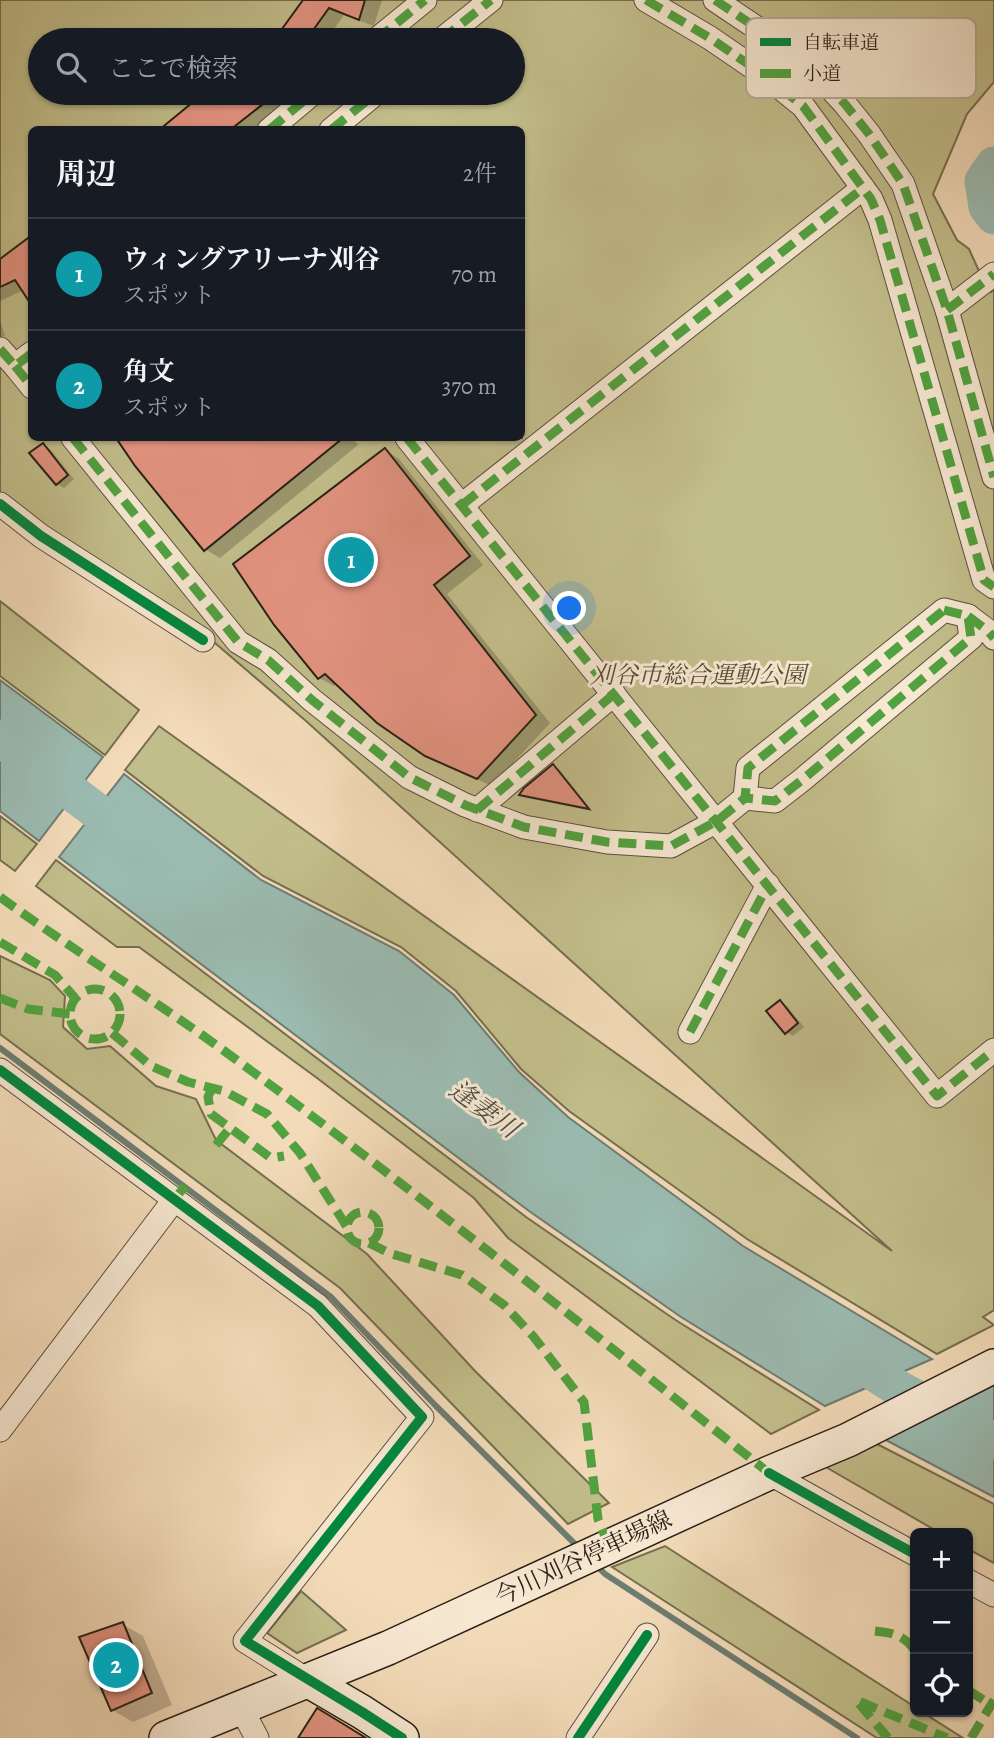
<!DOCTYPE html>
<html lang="ja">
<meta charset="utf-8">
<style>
:root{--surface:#171b24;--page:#20242c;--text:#f1f3f6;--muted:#9ea1a6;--line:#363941;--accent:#7c3aed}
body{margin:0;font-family:Alegreya,"Noto Serif JP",serif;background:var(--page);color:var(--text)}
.controls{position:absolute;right:21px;bottom:21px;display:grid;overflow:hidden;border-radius:10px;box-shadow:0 2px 5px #0004}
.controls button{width:63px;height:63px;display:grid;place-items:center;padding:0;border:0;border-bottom:2px solid var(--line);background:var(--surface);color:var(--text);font:35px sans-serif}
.you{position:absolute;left:570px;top:609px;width:24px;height:24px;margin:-18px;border:5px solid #fff;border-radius:50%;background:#1a73e8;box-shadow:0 0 0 10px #1a73e833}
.badge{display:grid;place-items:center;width:46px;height:46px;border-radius:50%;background:var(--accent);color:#fff;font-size:23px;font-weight:700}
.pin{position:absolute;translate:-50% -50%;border:4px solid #fff;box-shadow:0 2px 7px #0006}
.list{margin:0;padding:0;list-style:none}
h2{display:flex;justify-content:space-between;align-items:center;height:91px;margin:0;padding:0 28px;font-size:30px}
h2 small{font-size:23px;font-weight:400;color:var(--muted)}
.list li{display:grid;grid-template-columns:46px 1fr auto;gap:21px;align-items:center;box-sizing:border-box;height:112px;padding:0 28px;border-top:2px solid var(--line)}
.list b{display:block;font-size:26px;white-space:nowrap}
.list p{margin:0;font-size:23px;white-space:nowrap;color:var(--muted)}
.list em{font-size:23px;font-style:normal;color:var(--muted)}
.icon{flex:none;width:38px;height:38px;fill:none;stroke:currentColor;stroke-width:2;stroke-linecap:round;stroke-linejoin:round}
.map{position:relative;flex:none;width:994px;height:1738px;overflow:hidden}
.search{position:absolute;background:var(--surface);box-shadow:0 2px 5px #0004;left:28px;top:28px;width:497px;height:77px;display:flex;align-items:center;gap:18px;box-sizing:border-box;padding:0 24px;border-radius:38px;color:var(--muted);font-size:26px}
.panel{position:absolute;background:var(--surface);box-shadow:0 2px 5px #0004;left:28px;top:126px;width:497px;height:315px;border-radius:10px}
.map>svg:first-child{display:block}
.green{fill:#c2be8b;stroke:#766e50;stroke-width:2;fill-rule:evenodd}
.water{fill:#9bbbb1;stroke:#6d7d73;stroke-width:2}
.shadow{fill:#0003}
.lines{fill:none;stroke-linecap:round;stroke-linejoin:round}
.stream{stroke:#6d7d73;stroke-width:6}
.river{stroke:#9bbbb1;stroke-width:37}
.building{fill:#e39381;stroke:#291f15;stroke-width:2}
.street-casing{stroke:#5c4e3e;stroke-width:25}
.secondary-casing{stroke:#291f15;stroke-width:36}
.street{stroke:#f7e8d2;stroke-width:23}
.secondary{stroke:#f7e8d2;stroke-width:33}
.quiet{stroke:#51a240;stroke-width:9;stroke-dasharray:18 9;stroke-linecap:butt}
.cycleway-casing{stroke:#f7e8d2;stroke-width:15}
.cycleway{stroke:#00873e;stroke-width:10}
.labels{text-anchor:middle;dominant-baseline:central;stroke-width:6;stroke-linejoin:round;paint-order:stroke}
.park-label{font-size:24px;font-style:italic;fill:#574f38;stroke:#f7e8d2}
.street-label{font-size:24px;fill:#291f15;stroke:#f7e8d2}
.water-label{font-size:26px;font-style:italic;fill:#4b4e44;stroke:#f7e8d2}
.key{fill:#f7e8d2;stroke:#b9ac99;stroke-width:2}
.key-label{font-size:19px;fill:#291f15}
</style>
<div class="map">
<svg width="994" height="1738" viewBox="0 0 994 1738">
<rect width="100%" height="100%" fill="#f3dbb9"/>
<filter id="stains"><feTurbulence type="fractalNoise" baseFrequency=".00286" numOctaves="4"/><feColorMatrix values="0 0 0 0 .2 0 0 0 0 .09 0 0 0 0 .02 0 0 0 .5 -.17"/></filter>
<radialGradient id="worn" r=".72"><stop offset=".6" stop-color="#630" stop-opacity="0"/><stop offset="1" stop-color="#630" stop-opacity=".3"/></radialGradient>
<g class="green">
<path d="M0 0H994V82L967 114 933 194 957 240 969 249 979 271 976 274 987 290 991 292 994 289V1310L983 1317 994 1325 937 1354 747 1239 569 1111 521 1069 456 991 401 947 263 876 125 770 159 726 892 1251 306 721 208 637 0 496ZM40 40H513V93H40ZM32 130H522V438H32Z"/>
<path d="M0 601 139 710 105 755 0 676Z"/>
<path d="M0 816 37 844 15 871 0 860Z"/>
<path d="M56 860 526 1217 674 1319 819 1410 771 1434 508 1238 474 1198 317 1078 139 947H117L36 886Z"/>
<path d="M0 956 50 980 65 996 63 1027 87 1049 110 1046 156 1086 196 1099 216 1140 367 1254 475 1371 609 1503 568 1524 340 1288 0 1034Z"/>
<path d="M877 1444 994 1504V1563L968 1549V1533H940L824 1466Z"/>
<path d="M665 1546 915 1707V1712H922L963 1738H877L612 1567Z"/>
<path d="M301 1591 346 1630 297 1653 267 1633Z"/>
</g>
<g class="water">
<path d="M0 680 103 757 39 841 0 811Z"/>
<path d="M124 774 261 880 399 951 454 995 519 1072 568 1117 743 1246 932 1359 825 1406 681 1317 529 1211 59 857Z"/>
<path d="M994 1385V1497L882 1438Z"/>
</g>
<g class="shadow">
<path d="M305 0H382L374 26 344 15 326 40H271L285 29Z"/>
<path d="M207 93H315L286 104 255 130H162Z"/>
<path d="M0 261 24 290 0 301Z"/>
<path d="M0 321 5 336 0 337Z"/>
<path d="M118 438H352L358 445 220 558 205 549 136 465Z"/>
<path d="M43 445 50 449 74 479 64 488 57 484Z"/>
<path d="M385 450 399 459 483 565 447 594 550 723 492 786 441 763 338 683 334 686 319 678Z"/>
<path d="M553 766 560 770 592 811 528 798 522 794Z"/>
<path d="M780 1002 787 1006 804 1027 793 1036 786 1032Z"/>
<path d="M122 1624 143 1636 172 1705 133 1722 112 1710Z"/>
</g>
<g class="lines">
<g class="stream">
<path d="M0 1048 331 1297 436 1406 580 1549"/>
<path d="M595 1564 605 1574 857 1738"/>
</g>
<g class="river">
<path d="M994 165 983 181 987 207 994 216"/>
<path d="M0 738 136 841"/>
<path d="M843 1353 901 1390 994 1441"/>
</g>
</g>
<g class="building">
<path d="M303 0H365L359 20 329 8 306 40H274Z"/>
<path d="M204 93H277L230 130H159Z"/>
<path d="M32 235V306L15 280 0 287V259Z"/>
<path d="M116 438H343L204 551 135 466Z"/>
<path d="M43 443 68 475 56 485 29 453Z"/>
<path d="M385 448 470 556 434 585 536 715 477 779 425 756 377 723 325 674 318 679 274 625 233 564Z"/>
<path d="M553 764 589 809 519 795 524 788Z"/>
<path d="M780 1000 798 1023 785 1034 766 1011Z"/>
<path d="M123 1622 152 1693 111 1711 79 1637Z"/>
<path d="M317 1708 345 1725 366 1738H298Z"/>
</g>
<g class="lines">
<g class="street-casing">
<g id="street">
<path d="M646 0 710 38 767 77 803 106 871 199 880 220 984 580 994 587"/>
<path d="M715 0 797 55 821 78 845 104 869 134 903 184 947 310 994 477"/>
<path d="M376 40 425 0"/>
<path d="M441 40 491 0"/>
<path d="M269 130 313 93"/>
<path d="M331 130 376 93"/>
<path d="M947 310 994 274"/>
<path d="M0 349 15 366 32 353"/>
<path d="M15 366 32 387"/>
<path d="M73 438 238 642 268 660 312 700 409 777 465 805 524 827 607 842 671 846 717 821 745 798"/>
<path d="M407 438 937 1096 994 1050"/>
<path d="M0 504 41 536 203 640"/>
<path d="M462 505 863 188"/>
<path d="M944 610 968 616 971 638 802 780 775 801 745 798 748 768Z"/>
<path d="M968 616 988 631 994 638"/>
<path d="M477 810 614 694"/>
<path d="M690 1032 768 885"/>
<path d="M0 1070 318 1306 422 1417 245 1641 309 1681"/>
<path d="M0 1430 174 1200"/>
<path d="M769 1473 867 1528 915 1554"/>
<path d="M968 1581 994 1595"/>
<path d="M241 1708 257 1738"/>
<path d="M578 1738 647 1635"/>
</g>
</g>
<g class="secondary-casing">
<g id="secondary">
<path d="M309 1681 362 1712 402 1738"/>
<path d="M166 1738 388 1648 769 1473 848 1440 994 1366"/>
</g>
</g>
<use href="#street" class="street"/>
<use href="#secondary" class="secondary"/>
<g class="quiet">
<path d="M646 0 710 38 767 77 803 106 871 199 880 220 984 580 994 587"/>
<path d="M715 0 797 55 821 78 845 104 869 134 903 184 947 310 994 477"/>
<path d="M376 40 425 0"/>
<path d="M441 40 491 0"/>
<path d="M269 130 313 93"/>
<path d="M331 130 376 93"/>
<path d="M947 310 994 274"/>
<path d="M0 349 15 366 32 353"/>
<path d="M15 366 32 387"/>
<path d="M73 438 238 642 268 660 312 700 409 777 465 805 524 827 607 842 671 846 717 821 745 798"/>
<path d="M407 438 937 1096 994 1050"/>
<path d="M462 505 863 188"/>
<path d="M944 610 968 616 971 638 802 780 775 801 745 798 748 768Z"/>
<path d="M968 616 988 631 994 638"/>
<path d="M477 810 614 694"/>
<path d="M0 897C73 950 150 997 223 1050 409 1186 589 1330 769 1473"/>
<path d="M0 942 55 975 75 998"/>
<circle cx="95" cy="1014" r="25"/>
<path d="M0 998 28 1009 70 1014"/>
<path d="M690 1032 768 885"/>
<path d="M112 1033 151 1066 188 1082 224 1091 267 1114 300 1153 347 1227"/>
<path d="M212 1088 208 1097 211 1114 271 1158 284 1156"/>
<path d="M216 1145 230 1128"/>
<path d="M174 1200 189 1181"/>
<circle cx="363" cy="1228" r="16"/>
<path d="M369 1243 389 1253 462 1275 504 1305 533 1336 584 1402 598 1519 609 1546"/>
<path d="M875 1631C893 1633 904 1635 915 1651"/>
<path d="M968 1690 991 1705"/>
<path d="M888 1738 856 1700 947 1738"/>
<path d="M971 1738 994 1700"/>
</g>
<g class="cycleway-casing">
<g id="cycleway">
<path d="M0 504 41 536 203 640"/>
<path d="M0 1070 318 1306 422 1417 245 1641 362 1712 402 1738"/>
<path d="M769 1473 867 1528 915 1554"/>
<path d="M578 1738 647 1635"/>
</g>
</g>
<use href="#cycleway" class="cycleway"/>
</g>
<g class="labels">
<g class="park-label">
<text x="698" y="675">刈谷市総合運動公園</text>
</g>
<g class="street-label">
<text transform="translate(583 1558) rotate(-25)">今川刈谷停車場線</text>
</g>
<g class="water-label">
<text transform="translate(484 1109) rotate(36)">逢妻川</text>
</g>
</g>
<rect x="746" y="18" width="230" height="80" rx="10" class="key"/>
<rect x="760" y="38" width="31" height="8" fill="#00873e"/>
<rect x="760" y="69" width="31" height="9" fill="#51a240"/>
<g class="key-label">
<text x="803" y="49">自転車道</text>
<text x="803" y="80">小道</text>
</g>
<rect width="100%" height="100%" filter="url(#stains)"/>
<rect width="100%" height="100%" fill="url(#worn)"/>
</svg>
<div class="controls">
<button>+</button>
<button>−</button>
<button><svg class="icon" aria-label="locate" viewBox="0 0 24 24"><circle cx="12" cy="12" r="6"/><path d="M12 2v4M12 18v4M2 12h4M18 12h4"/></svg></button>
</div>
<div class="you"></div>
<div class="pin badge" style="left:351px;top:560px;background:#0f9aa8">1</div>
<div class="pin badge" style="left:116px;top:1665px;background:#0f9aa8">2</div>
<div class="search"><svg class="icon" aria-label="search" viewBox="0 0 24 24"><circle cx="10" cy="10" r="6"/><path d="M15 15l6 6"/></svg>ここで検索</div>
<section class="panel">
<h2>周辺<small>2件</small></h2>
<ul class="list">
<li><span class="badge" style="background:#0f9aa8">1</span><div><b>ウィングアリーナ刈谷</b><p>スポット</p></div><em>70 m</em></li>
<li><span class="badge" style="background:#0f9aa8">2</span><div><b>角文</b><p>スポット</p></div><em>370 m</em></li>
</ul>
</section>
</div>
